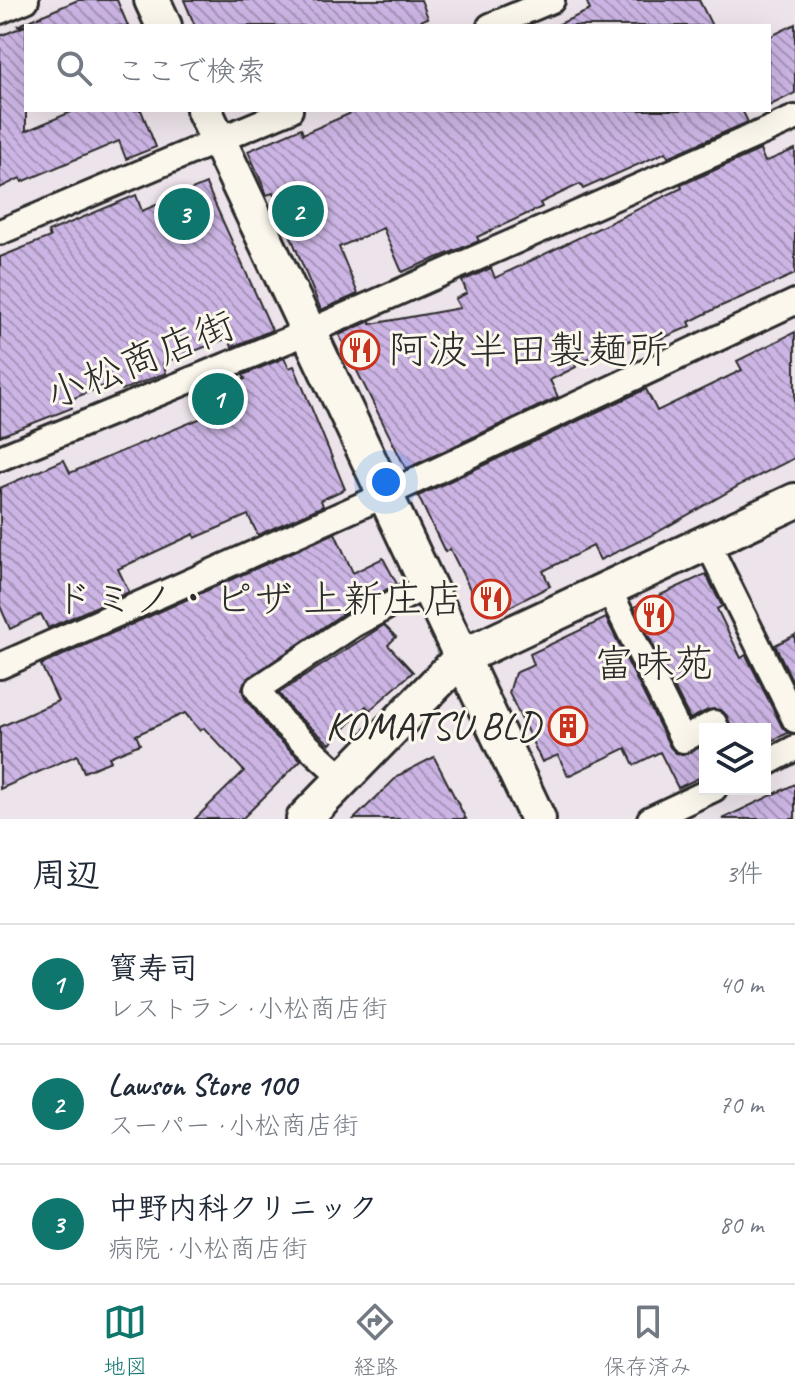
<!DOCTYPE html>
<html lang="ja">
<meta charset="utf-8">
<style>
:root{--surface:#fff;--page:#f6f6f7;--text:#1f2937;--muted:#747a83;--line:#e0e1e3;--accent:#0f766e}
body{margin:0;font-family:Caveat,"Klee One",sans-serif;background:var(--page);color:var(--text)}
.controls{position:absolute;right:24px;bottom:24px;display:grid;overflow:hidden;border-radius:0px;box-shadow:0 8px 32px #0002}
.controls button{width:72px;height:72px;display:grid;place-items:center;padding:0;border:0;border-bottom:2px solid var(--line);background:var(--surface);color:var(--text);font:40px sans-serif}
.you{position:absolute;left:386px;top:482px;width:28px;height:28px;margin:-20px;border:6px solid #fff;border-radius:50%;background:#1a73e8;box-shadow:0 0 0 12px #1a73e833}
.badge{display:grid;place-items:center;width:52px;height:52px;border-radius:50%;background:var(--accent);color:#fff;font-size:26px;font-weight:700}
.pin{position:absolute;translate:-50% -50%;border:4px solid #fff;box-shadow:0 2px 8px #0006}
.list{margin:0;padding:0;list-style:none}
h2{display:flex;justify-content:space-between;align-items:center;height:104px;margin:0;padding:0 32px;font-size:34px}
h2 small{font-size:26px;font-weight:400;color:var(--muted)}
.list li{display:grid;grid-template-columns:52px 1fr auto;gap:24px;align-items:center;box-sizing:border-box;height:120px;padding:0 32px;border-top:2px solid var(--line)}
.list b{display:block;font-size:30px;white-space:nowrap}
.list p{margin:0;font-size:26px;white-space:nowrap;color:var(--muted)}
.list em{font-size:26px;font-style:normal;color:var(--muted)}
.icon{flex:none;width:44px;height:44px;fill:none;stroke:currentColor;stroke-width:2;stroke-linecap:round;stroke-linejoin:round}
.map{position:relative;flex:none;width:795px;height:819px;overflow:hidden}
.search{position:absolute;background:var(--surface);box-shadow:0 8px 32px #0002;left:24px;right:24px;top:24px;height:88px;display:flex;align-items:center;gap:20px;box-sizing:border-box;padding:0 28px;border-radius:0px;color:var(--muted);font-size:30px}
.sheet{height:464px;background:var(--surface)}
nav{display:flex;justify-content:space-around;align-items:center;box-sizing:border-box;height:112px;border-top:2px solid var(--line);background:var(--surface);font-size:22px;color:var(--muted)}
nav a{display:grid;justify-items:center;gap:4px}
nav .on{color:var(--accent)}
.map>svg:first-child{display:block}
.building{fill:url(#building-back-hatch);stroke:#2b2b2b;stroke-width:2}
.lines{fill:none;stroke-linecap:round;stroke-linejoin:round}
.street-casing{stroke:#2b2b2b;stroke-width:30}
.secondary-casing{stroke:#2b2b2b;stroke-width:40}
.street{stroke:#fbf7ec;stroke-width:24}
.secondary{stroke:#fbf7ec;stroke-width:34}
.labels{text-anchor:middle;dominant-baseline:central;stroke-width:6;stroke-linejoin:round;paint-order:stroke}
.poi-label{font-size:40px;fill:#2b2b2b;stroke:#fbf7ec;text-anchor:end}
.street-label{font-size:40px;fill:#2b2b2b;stroke:#fbf7ec}
</style>
<div class="map">
<svg width="795" height="819" viewBox="0 0 795 819">
<defs>
<pattern id="building-back-hatch" width="6" height="6" patternUnits="userSpaceOnUse" patternTransform="scale(2)"><rect width="6" height="6" fill="#ccb5e4"/><path d="M-1 5l2 2M0 0l6 6M5-1l2 2" fill="none" stroke="#a693b9"/></pattern>
</defs>
<rect width="100%" height="100%" fill="#ede3ea"/>
<filter id="ink" filterUnits="userSpaceOnUse"><feTurbulence type="fractalNoise" baseFrequency=".0125" numOctaves="2"/><feDisplacementMap in="SourceGraphic" scale="16" xChannelSelector="R" yChannelSelector="G"/><feConvolveMatrix kernelMatrix="1 2 1 2 8 2 1 2 1" color-interpolation-filters="sRGB"/></filter>
<g filter="url(#ink)">
<g class="building">
<path d="M78 0H117L128 26H26V131L76 110H141L156 147 126 159 119 141 22 182 20 178 0 188V36L25 26H17Z"/>
<path d="M184 0H421L428 18 408 26H195Z"/>
<path d="M586 0H699L712 26H555L590 10Z"/>
<path d="M795 24V93L769 106V37Z"/>
<path d="M358 110H742L748 122 668 157 666 152 583 189 580 184 540 203 542 207 477 237 479 241 402 272 383 228 339 247 358 294 321 310 273 193 267 195 248 151 301 128 303 134Z"/>
<path d="M795 149V274L719 307 689 322 691 326 647 345 642 335 575 364 576 367 550 380 558 397 406 469 339 335 370 321 371 324 460 308 455 299 467 293 462 281 491 268 495 278 682 188 681 185 760 150 765 162Z"/>
<path d="M206 184 272 330 232 347 228 338 163 363 166 373 122 390 118 380 69 400 72 408 0 436V257L50 237 48 232 136 195 142 211Z"/>
<path d="M795 332V458L742 484 656 533 600 560 593 546 543 571 550 586 498 613 479 607 450 549 445 552 418 496 646 389 657 411 742 370 737 361Z"/>
<path d="M284 358 289 368 294 366 345 489 321 500 323 506 258 535 248 515 195 538 194 534 118 569 129 592 48 628 41 614 10 629 0 606V488L64 460 70 473 211 414 204 396 245 379 243 375Z"/>
<path d="M335 533 353 573 383 558 397 584 345 612 244 682 242 690 245 698 272 733 301 760 242 819H195L244 771 204 728 200 731 185 713 136 735 140 744 109 757 111 761 84 772 77 755 0 789V727L58 701 41 665Z"/>
<path d="M706 574 722 606 717 609 741 658 746 655 782 727 788 733 765 744V729H732L727 716 721 710H708L690 719 634 607Z"/>
<path d="M606 618 670 747 676 753 683 755 705 745V775L678 788 660 752 634 765 626 748 568 776 558 755 542 762 509 693 515 673 534 665 530 654Z"/>
<path d="M384 625 396 637 388 645 413 672 370 710 366 706 330 744 293 712 279 693Z"/>
<path d="M795 635V686L775 645Z"/>
<path d="M434 757 466 819H354L399 775Z"/>
<path d="M795 784V819H722Z"/>
</g>
<g class="lines">
<g class="street-casing">
<g id="street">
<path d="M0 11 26 0"/>
<path d="M490 26 552 0"/>
<path d="M0 232 290 110"/>
<path d="M0 458 308 332 795 118"/>
<path d="M707 542 795 720"/>
<path d="M609 590 683 740 714 723 717 729"/>
<path d="M0 666 385 495 795 302"/>
<path d="M765 764 795 748"/>
<path d="M344 779 282 722 257 689 353 625 429 584"/>
<path d="M650 819 714 789"/>
</g>
</g>
<g class="secondary-casing">
<g id="secondary">
<path d="M152 0 164 26"/>
<path d="M204 110 538 819"/>
<path d="M304 819 462 657 795 501"/>
</g>
</g>
<use href="#street" class="street"/>
<use href="#secondary" class="secondary"/>
</g>
</g>
<defs>
<g id="restaurant-ring" transform="scale(2)"><circle r="9.5" fill="#fbf7ec" stroke="#c8321e" stroke-width="1.5"/><path d="M-5-6h1v4h1v-4h1v4h1v-4h1v5L-1.5 .5V6h-2V.5L-5-1ZM5-6V6H3V1.5H1.5Q1.5-4 5-6Z" fill="#c8321e"/></g>
<g id="building-ring" transform="scale(2)"><circle r="9.5" fill="#fbf7ec" stroke="#c8321e" stroke-width="1.5"/><path d="M-4-6H4V6H1V3H-1V6H-4ZM-2.5-4.3h1.7v1.8h-1.7ZM.8-4.3h1.7v1.8H.8ZM-2.5-1h1.7V.8h-1.7ZM.8-1h1.7V.8H.8Z" fill="#c8321e"/></g>
</defs>
<g fill-rule="evenodd">
<use href="#restaurant-ring" x="360" y="350"/>
<use href="#restaurant-ring" x="491" y="599"/>
<use href="#restaurant-ring" x="654" y="615"/>
<use href="#building-ring" x="568" y="726"/>
</g>
<g class="labels">
<g class="poi-label">
<text x="388" y="350" text-anchor="start">阿波半田製麺所</text>
<text x="463" y="599">ドミノ・ピザ 上新庄店</text>
<text x="654" y="664" text-anchor="middle">富味苑</text>
<text x="540" y="726">KOMATSU BLD</text>
</g>
<g class="street-label">
<text transform="translate(140 360) rotate(-22)">小松商店街</text>
</g>
</g>
</svg>
<div class="controls">
<button><svg class="icon" aria-label="layers" viewBox="0 0 24 24"><path d="M12 4l9 5-9 5-9-5zM3 14l9 5 9-5"/></svg></button>
</div>
<div class="you"></div>
<div class="pin badge" style="left:218px;top:399px">1</div>
<div class="pin badge" style="left:298px;top:211px">2</div>
<div class="pin badge" style="left:184px;top:214px">3</div>
<div class="search"><svg class="icon" aria-label="search" viewBox="0 0 24 24"><circle cx="10" cy="10" r="6"/><path d="M15 15l6 6"/></svg>ここで検索</div>
</div>
<section class="sheet">
<h2>周辺<small>3件</small></h2>
<ul class="list">
<li><span class="badge">1</span><div><b>寳寿司</b><p>レストラン · 小松商店街</p></div><em>40 m</em></li>
<li><span class="badge">2</span><div><b>Lawson Store 100</b><p>スーパー · 小松商店街</p></div><em>70 m</em></li>
<li><span class="badge">3</span><div><b>中野内科クリニック</b><p>病院 · 小松商店街</p></div><em>80 m</em></li>
</ul>
</section>
<nav>
<a class="on"><svg class="icon" aria-label="map" viewBox="0 0 24 24"><path d="M3 6l6-2 6 2 6-2v14l-6 2-6-2-6 2zM9 4v14M15 6v14"/></svg>地図</a>
<a><svg class="icon" aria-label="directions" viewBox="0 0 24 24"><path d="M12 3l9 9-9 9-9-9zM9 14v-3h6M13 9l2 2-2 2"/></svg>経路</a>
<a><svg class="icon" aria-label="saved" viewBox="0 0 24 24"><path d="M7 4h10v16l-5-4-5 4z"/></svg>保存済み</a>
</nav>
